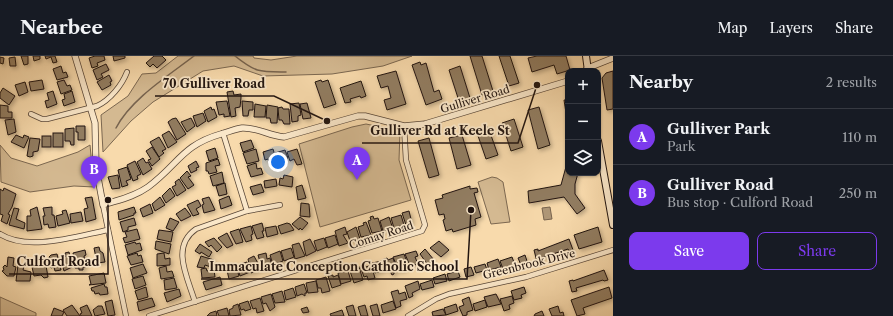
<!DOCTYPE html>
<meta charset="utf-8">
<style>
:root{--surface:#171b24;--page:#242831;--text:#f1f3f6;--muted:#9ea1a6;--line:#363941;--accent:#7c3aed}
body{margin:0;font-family:"Libre Caslon Text",serif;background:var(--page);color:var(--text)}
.controls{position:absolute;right:12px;top:12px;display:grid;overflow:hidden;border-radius:8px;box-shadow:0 1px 3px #0004}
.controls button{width:36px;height:36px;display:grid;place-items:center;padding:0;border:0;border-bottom:1px solid var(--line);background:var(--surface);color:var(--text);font:20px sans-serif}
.you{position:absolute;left:278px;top:106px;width:14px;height:14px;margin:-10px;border:3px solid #fff;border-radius:50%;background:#1a73e8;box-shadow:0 0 0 6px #1a73e833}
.badge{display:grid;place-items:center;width:26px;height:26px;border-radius:50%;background:var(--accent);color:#fff;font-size:13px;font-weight:700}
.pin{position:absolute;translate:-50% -33px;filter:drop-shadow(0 1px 2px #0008)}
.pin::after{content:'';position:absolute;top:21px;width:14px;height:12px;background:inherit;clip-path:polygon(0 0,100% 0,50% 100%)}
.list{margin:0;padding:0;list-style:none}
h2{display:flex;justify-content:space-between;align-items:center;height:52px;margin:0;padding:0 16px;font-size:17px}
h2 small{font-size:13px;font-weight:400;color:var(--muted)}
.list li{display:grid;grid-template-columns:26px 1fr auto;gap:12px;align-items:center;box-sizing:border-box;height:56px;padding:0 16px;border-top:1px solid var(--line)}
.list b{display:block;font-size:15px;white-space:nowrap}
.list p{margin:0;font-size:13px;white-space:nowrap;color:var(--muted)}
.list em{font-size:13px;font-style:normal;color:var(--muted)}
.actions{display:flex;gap:8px;padding:12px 16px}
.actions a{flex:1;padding:9px 0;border:1px solid var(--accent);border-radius:8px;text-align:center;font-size:14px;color:var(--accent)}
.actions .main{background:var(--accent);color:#fff}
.icon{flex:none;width:22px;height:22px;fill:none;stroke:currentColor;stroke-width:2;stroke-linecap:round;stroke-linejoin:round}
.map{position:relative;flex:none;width:613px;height:260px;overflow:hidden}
header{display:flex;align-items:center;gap:24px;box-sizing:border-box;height:56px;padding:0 20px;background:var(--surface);border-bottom:1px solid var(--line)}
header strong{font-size:19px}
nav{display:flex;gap:22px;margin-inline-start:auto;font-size:14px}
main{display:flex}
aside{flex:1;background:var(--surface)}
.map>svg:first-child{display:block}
.green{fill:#d4b991;stroke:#7b6750}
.water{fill:#af9777;stroke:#77634e}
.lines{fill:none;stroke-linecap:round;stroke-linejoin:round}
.stream{stroke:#77634e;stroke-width:1.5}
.building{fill:#917b61;stroke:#221510;filter:url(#shadow)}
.minor-casing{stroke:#584637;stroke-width:6}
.tertiary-casing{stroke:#584637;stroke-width:7}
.secondary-casing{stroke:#221510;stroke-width:8}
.minor{stroke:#fae7c9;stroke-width:4.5}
.tertiary{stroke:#fae7c9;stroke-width:5.5}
.secondary{stroke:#fae7c9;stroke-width:6}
.labels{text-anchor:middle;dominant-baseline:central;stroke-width:3.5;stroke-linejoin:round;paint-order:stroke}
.street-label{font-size:11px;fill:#221510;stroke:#fae7c9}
.leader{fill:none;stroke:#221510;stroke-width:1.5}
.callout-dot{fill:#221510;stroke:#fae7c9;stroke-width:1.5}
.callout-label{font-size:12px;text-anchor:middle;font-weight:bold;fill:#221510;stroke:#fae7c9;stroke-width:3.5;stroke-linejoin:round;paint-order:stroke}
</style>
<header>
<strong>Nearbee</strong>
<nav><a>Map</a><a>Layers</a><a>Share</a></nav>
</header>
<main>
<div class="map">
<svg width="613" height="260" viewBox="0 0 613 260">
<defs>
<filter id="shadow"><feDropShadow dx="2" dy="2" stdDeviation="2" flood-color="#0004"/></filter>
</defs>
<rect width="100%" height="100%" fill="#f8daac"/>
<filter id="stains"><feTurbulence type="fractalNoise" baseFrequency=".005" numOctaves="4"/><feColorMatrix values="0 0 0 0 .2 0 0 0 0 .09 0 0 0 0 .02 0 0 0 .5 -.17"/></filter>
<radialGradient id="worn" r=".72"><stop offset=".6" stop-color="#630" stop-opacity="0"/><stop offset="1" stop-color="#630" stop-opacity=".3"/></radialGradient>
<g class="green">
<path d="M178 0H253L254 2 271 4 297 0H412L383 10 332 18 263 20 234 10 203 15 153 46 131 65 103 96 101 59 128 40 142 18 156 17Z"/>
<path d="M366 68 400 75 399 104 411 144 320 171 299 88 352 71Z"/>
<path d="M0 89 11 102 37 110 78 96 90 89 94 131 74 130 30 136 1 126Z"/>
<path d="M492 121 497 122 503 126 510 166 491 168 478 126Z"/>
<path d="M0 241 36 257V260H0Z"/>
</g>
<path class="water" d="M550 151 552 163 544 164 542 152Z"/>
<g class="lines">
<g class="stream">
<path d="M235 0C256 17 260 16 286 16"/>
<path d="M116 72C131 43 168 20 194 0"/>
</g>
</g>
<g class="building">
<path d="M21 0H28V8L24 9Z"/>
<path d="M33 0H40V3L34 5Z"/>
<path d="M45 0H55L57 6 53 7 51 1 46 3Z"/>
<path d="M95 0H104L105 4 97 7 98 10 92 12 89 2Z"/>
<path d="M113 0H125V2L114 5Z"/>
<path d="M154 0H162L166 4 157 12 153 8 150 11 146 7Z"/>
<path d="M470 0H482L493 35 482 39Z"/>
<path d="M499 0H510L519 27 509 30Z"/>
<path d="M537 0H566L570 14 557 18 554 9 532 16 528 2Z"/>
<path d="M0 1 4 2 3 8 0 7Z"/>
<path d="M15 1 16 10H10L9 2Z"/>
<path d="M420 6 421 9 426 7 434 36 439 34 442 43 426 49 412 9Z"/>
<path d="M106 8 109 14 101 18 103 21 97 24 93 14Z"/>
<path d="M61 10 63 17 66 16 68 21 57 24 53 13Z"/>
<path d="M460 10 470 42 459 45 449 14Z"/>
<path d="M396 15 406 48 387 54 384 44 391 42 388 30 381 32 377 20Z"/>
<path d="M613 15V53L607 54 602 22 606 17Z"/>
<path d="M109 19 112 25 110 26 111 29 102 34 97 26Z"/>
<path d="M42 24 44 33 31 35 29 26Z"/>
<path d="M64 24 67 30 70 29 72 34 61 38 57 26Z"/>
<path d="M321 24 322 26 328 24 336 48 324 52 315 26Z"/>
<path d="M361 25 366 40 361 42 360 40 350 43 351 46 345 47 340 32Z"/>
<path d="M25 26 28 36 19 40 15 29Z"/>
<path d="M3 32 15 40 9 49 0 42V37Z"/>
<path d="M53 35 57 48 47 52 45 45 49 44 47 37Z"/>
<path d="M72 35 75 46 64 50 62 44 65 43 64 38Z"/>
<path d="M233 35 234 39 241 38V42L240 51 235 52 236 60 231 61 227 36Z"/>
<path d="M564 44H568V70Z"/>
<path d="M227 45 230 60 224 61V58L219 59 216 46Z"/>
<path d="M242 45 253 46V54H249L248 60H243Z"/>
<path d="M299 47 301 59 298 60V65L292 66 290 48Z"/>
<path d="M307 47 311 62 303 63 300 48Z"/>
<path d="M255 48 266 50 265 61H254Z"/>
<path d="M0 49 8 50V56H12V62H0Z"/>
<path d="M267 49 278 51 277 67H271L270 62H266Z"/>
<path d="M211 51 212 54 214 53 217 61 208 66 204 55Z"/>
<path d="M282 51 283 53H289L290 68H284L282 64H279L278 52Z"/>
<path d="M539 51 550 89 538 93 528 54Z"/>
<path d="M203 57 206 65 197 71 193 60Z"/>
<path d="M176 62 186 78 177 84 168 66 172 63Z"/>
<path d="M191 62 195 70 187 76 181 66Z"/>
<path d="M14 63 16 76 8 79 5 64Z"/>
<path d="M514 63 523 91 511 95 502 67Z"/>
<path d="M76 70H85V84H78V76H76Z"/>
<path d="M488 71 498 99 486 103 476 74Z"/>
<path d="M74 72V89H71L70 85H65V73Z"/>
<path d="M169 75 177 86 168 92 162 79Z"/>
<rect x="53" y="77" width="10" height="14"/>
<path d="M16 79 23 82 24 79 29 81 24 92 11 86Z"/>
<path d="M462 79 471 109 457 113 449 82Z"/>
<rect x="42" y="80" width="9" height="11"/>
<path d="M159 81 166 93 162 95 164 97 159 101 150 86Z"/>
<path d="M30 82 40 83 38 95 33 96V100L30 101 27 100Z"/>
<path d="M429 82 439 119 429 122 418 85Z"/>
<path d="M251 84 254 92 243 96 240 87Z"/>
<path d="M152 91 160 103 152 110 148 104 151 103 146 95Z"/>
<path d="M215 92 218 102 209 105 206 95Z"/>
<path d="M256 93 259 105 247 108 243 97Z"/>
<path d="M273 93 276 103 269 105 268 103 265 104 263 96Z"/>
<path d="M297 93 302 108 297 109 294 103 290 105 287 96Z"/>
<path d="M285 94 288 102 278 105 275 97Z"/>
<path d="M143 102 146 107 148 106 152 113 143 119 137 106Z"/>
<path d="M218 103 220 109 215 110 217 116 209 118 208 115H206V107Z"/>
<path d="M135 105 141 118 137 120 138 123 133 125 127 109Z"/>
<path d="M196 105 199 111 196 112 197 114 191 117 188 110Z"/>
<path d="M256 107 257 113 261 112 263 118 251 121 247 110Z"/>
<path d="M567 107 568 117H578L575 128V138L585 152 577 158 564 141 529 147 528 135 561 129Z"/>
<path d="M127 111 131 123 126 125 128 129 122 131 118 114Z"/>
<path d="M187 115 191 120 188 121 194 129 188 133 180 122Z"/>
<path d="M222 116 224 127 213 130 210 120Z"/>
<path d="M118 119 120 132 112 133 108 121Z"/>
<path d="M284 119 293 121 292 131 279 129 280 122 283 123Z"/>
<path d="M179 123 186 134 177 140 172 131 176 129 175 126Z"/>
<path d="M276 123 277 130 265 132 264 125Z"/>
<path d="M225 127 227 138 219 140 216 130Z"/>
<path d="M261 128 264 136 253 139 250 131Z"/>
<path d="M302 129 306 142 298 144 296 131Z"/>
<path d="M470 130V133L477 132 478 136 474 137 481 161 475 163 476 169 453 176 452 173 446 175 443 164 445 163 444 158 439 159 435 144 443 142 442 139Z"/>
<path d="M4 132 16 138 12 151 8 158 10 159 7 168 1 165 3 159 0 158V133L3 135Z"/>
<path d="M170 132 175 140 166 147 162 140Z"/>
<path d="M229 140 232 149 221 153 219 144Z"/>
<path d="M92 141 96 163 86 166 84 153 88 152 85 142Z"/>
<path d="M160 141 165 149 155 155 152 148Z"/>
<path d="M209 141 215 154 204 157 202 149 204 148 202 143Z"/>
<path d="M198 144 201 150 196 153 199 158 193 160 187 149Z"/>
<path d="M301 147 309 148 310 161 300 160Z"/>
<path d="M150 148 153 157 143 161 140 153Z"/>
<path d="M37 151 42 173 27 175V160H31L30 154Z"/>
<path d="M52 151V159H54L56 171 49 172 48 168 44 169 43 160H45L43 152Z"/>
<path d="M134 151 136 157H134V159L119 164 118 156Z"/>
<path d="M14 152 19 153 16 163 25 167 24 173 9 169Z"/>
<path d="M185 152 191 160 181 165 176 158Z"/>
<path d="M66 154 70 167 58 170 56 160 63 158 62 155Z"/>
<path d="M409 155 412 167 406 169 402 157Z"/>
<path d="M81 156 83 165 71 167 70 158Z"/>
<path d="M401 159 404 169 394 172 391 162Z"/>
<path d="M373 160 374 163 378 162 382 175 372 177 368 165 371 164 370 161Z"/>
<path d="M300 161 308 167 302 174 300 172 299 174 292 168Z"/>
<path d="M389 161 393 173 383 175 380 165Z"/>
<path d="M134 162 136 169 128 171V174L123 176 120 166Z"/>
<path d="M170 162 179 166 173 175 166 172Z"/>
<path d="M366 166 371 179 361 181 358 171 364 169 363 167Z"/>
<path d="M262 167 264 175H262L264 181 257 183 252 170Z"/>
<path d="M287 167 290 168 294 174 281 178 278 170Z"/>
<path d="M251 170 253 178 251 179 252 184 246 186 240 173Z"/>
<path d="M276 170 278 178 267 181 265 172Z"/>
<path d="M345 171 347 178 343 179 348 187 339 190 335 175Z"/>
<path d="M356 171 360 183 350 185 347 176Z"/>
<path d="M598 171 602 186 579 193 574 179Z"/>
<path d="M137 173 140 183 125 187 123 182 127 181 125 176Z"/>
<path d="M239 173 243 186 236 188 230 176Z"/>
<path d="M159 174 173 176 171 186 157 183Z"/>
<path d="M227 177 233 189 227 192 218 182Z"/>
<path d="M335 179 338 188 328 192 325 182Z"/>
<path d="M214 182 222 191 217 196 211 189 209 191 205 186Z"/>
<path d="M324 182 327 191 317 195 314 185Z"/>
<path d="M310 183 316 195 306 200 303 186Z"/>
<path d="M569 183 573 194 569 195 568 193 541 202 542 204 537 206 534 194 538 193V195Z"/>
<path d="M156 185 171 188 169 198 155 193Z"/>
<path d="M439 185 449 194 441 201 430 192Z"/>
<path d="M135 186 136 188 140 187 142 194 128 199 125 189Z"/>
<path d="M299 187 305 200 295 203 292 189Z"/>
<path d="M200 188 212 196 209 201 201 196 200 198 195 195Z"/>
<path d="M99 191 100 195 103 197 105 206 97 207 94 192Z"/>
<path d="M291 192 294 201 284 205 281 195Z"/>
<path d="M425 193 434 204 428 209 420 198Z"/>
<path d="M85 194 86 199 84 200 86 211H83V214H79V212H75L74 206H77L76 202 74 203 73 197Z"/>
<path d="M280 195 283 205 273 209 270 199Z"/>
<path d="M416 195 418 200 415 201 418 208 410 210 405 198Z"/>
<path d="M69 196 72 211 64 215 60 200 64 199 66 201 65 197Z"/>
<path d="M137 197 138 200 141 199 143 206 131 209 127 200Z"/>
<path d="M164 197 165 203 170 202V209L157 210V198Z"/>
<path d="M266 197 267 203 270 202 272 210 262 213 258 199Z"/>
<path d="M57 198 61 214 55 215 54 211 51 212 49 201 51 199Z"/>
<path d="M404 198 407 206 404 207 406 213 399 215 393 201Z"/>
<path d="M525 199 528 208 521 209 518 202Z"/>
<path d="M201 200 214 204 211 211 205 209 204 212 197 211Z"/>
<path d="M254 200 261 213 251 217 248 203Z"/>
<path d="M8 201 14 202 13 210 16 211 14 220H7L2 215 4 214 3 211 5 209 7 211Z"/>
<path d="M512 201 515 209 503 213 500 205Z"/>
<path d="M387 202 388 204 393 202 397 215 394 216V218L392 219 389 213 386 214 382 204Z"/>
<path d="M498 203 501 211 489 214 487 207Z"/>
<path d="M45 204 48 221 44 222 41 219 34 220 32 211 39 209V205Z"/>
<path d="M382 205 384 214 375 217 372 207Z"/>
<path d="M247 206 250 216 240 220 237 209Z"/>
<path d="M143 208 147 217 133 222 130 212Z"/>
<path d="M485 208 487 214 476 217 474 211Z"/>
<path d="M18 209 24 210 23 214 31 216 30 225H16Z"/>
<path d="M230 209V212L236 210 239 220 229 223 226 210Z"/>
<path d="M365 209 366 211 371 209 375 222 368 224 367 220 364 221 360 210Z"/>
<path d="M166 210 167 216 172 215 174 221 161 223 159 212Z"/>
<path d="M359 211 363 224 354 227 350 215Z"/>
<path d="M471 211 474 219 466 221 464 213Z"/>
<path d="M206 212 207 215 214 214 215 221 202 222 201 213Z"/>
<path d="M604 214 608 224 604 225 603 224 576 232 577 235 572 236 569 225 573 224V225Z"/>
<path d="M348 215 351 225 341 228 338 217Z"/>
<path d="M458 215 460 221 449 225 447 218Z"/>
<path d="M104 217 106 227 89 229 91 228 89 220Z"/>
<path d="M445 218 447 225 435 228 433 222Z"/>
<path d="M333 219V221L338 219 341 229 332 232 328 220Z"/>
<path d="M143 220 146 229 135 233 132 223Z"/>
<path d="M220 221 222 229 206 234 203 226Z"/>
<path d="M326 221 330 235 322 237 321 232H318L316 224Z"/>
<path d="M174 222 177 232 165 234 164 224Z"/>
<path d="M432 224 434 231 422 234 420 228Z"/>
<path d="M316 225 318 236 308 237 306 227Z"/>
<path d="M418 225 420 233 412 237 413 240 409 242 405 230Z"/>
<path d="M104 228 105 231H107L108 238 100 239 99 237 95 238 94 235H92L91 232Z"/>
<path d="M304 228 307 237H305V240L302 238 297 240 295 231Z"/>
<path d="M146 231 148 241 138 244 135 235Z"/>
<path d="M524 231 526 237 521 239 522 242 514 244 511 235Z"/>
<path d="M609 231 612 242 583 252 585 258 577 260 571 244Z"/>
<path d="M293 232 296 241 286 244 284 235Z"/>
<path d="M179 233 181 240 167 246 164 237Z"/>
<path d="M398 234 399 238 405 236 407 243 400 245 401 250 396 252 391 236Z"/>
<path d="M282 235 285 246 275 247 272 238Z"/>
<path d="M271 238 275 251 270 255 266 247 263 248 261 241Z"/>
<path d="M496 238 501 248 488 251 484 241Z"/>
<path d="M512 240 514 247 509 249 510 253 504 255 500 243Z"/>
<path d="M469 241 473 254 467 256V259L463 260 459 251 464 249 462 244Z"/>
<path d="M152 242 155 250 139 255 137 246Z"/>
<path d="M260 242 264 255 257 257 256 252 253 253 250 245Z"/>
<path d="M112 244 115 259 108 260 105 246Z"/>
<path d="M485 244 487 251 475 255 473 248Z"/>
<path d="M248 245 251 253 245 255 244 253 241 254 239 248Z"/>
<path d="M393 245 396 253 383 257 381 249Z"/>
<path d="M238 248 241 259 230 260 229 254 233 252V250Z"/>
<path d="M377 248 380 260H373L370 250Z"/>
<path d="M456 248 458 255 446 259 444 252Z"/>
<path d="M72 249 80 260H67L63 254Z"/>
<path d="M87 249 92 260H81L80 258 82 257 80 252Z"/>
<path d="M353 249 356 260H349L346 251Z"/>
<path d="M365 249 368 260H361L358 251Z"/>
<path d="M98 250H102L105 258 95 260 93 254Z"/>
<path d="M558 250 560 257 563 256 564 260H552L549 253Z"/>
<path d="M307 251 309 256 303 257 301 253Z"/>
<path d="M54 252 64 256 62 260H51Z"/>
<path d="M227 252 229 260H219L217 255Z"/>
<path d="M443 253 446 259 433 260 432 256Z"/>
<path d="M342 254 344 260H331L330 258Z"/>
<path d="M216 255 217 260H207L210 257Z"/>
<path d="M542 255 544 260H534L535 258Z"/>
</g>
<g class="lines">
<g class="minor-casing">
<g id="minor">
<path d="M31 58 42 63H47L97 50C110 44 122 29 127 16"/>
<path d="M223 77 247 155"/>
<path d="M103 149 126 260"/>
<path d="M0 178C28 196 77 180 108 174"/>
<path d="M195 246C188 222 170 191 196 173L247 155 280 149"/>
<path d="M149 260 422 175 425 169 406 104 404 70"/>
<path d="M408 260 436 243 449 238 526 221 613 194"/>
</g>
</g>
<g class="tertiary-casing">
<g id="tertiary">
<path d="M75 0 95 67 96 111 103 149C118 144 134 141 148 131 178 109 182 89 221 78 228 76 235 73 242 72 257 71 269 80 284 81L358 60H365L404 70 425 68 568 25"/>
<path d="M585 15 588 12 613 2"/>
</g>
</g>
<g class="secondary-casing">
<g id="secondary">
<path d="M586 0 588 15"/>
<path d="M598 85 613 169"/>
</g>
</g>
<use href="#minor" class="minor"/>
<use href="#tertiary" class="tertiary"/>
<use href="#secondary" class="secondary"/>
</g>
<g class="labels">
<g class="street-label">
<text transform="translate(475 43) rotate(-17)">Gulliver Road</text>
<text transform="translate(381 179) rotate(-18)">Comay Road</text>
<text transform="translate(529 208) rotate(-14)">Greenbrook Drive</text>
</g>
</g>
<path class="leader" d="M327 65L274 40H155M537 29L518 87H362M108 144L108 218H9M471 154L467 223H201"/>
<g class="callout-dot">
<circle cx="327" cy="65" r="4"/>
<circle cx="537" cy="29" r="4"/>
<circle cx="108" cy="144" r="4"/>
<circle cx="471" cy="154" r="4"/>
</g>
<g class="callout-label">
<text x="214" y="32">70 Gulliver Road</text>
<text x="440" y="79">Gulliver Rd at Keele St</text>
<text x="58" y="210">Culford Road</text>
<text x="334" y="215">Immaculate Conception Catholic School</text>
</g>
<rect width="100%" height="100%" filter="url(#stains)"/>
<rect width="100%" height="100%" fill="url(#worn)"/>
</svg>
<div class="controls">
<button>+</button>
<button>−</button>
<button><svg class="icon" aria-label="layers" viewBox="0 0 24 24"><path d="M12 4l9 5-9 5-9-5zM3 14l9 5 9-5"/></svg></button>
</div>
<div class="you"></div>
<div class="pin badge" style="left:357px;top:124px">A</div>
<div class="pin badge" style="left:94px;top:133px">B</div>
</div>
<aside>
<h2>Nearby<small>2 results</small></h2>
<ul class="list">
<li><span class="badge">A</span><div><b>Gulliver Park</b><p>Park</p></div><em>110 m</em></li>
<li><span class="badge">B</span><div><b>Gulliver Road</b><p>Bus stop · Culford Road</p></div><em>250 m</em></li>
</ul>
<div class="actions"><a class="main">Save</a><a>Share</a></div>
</aside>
</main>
